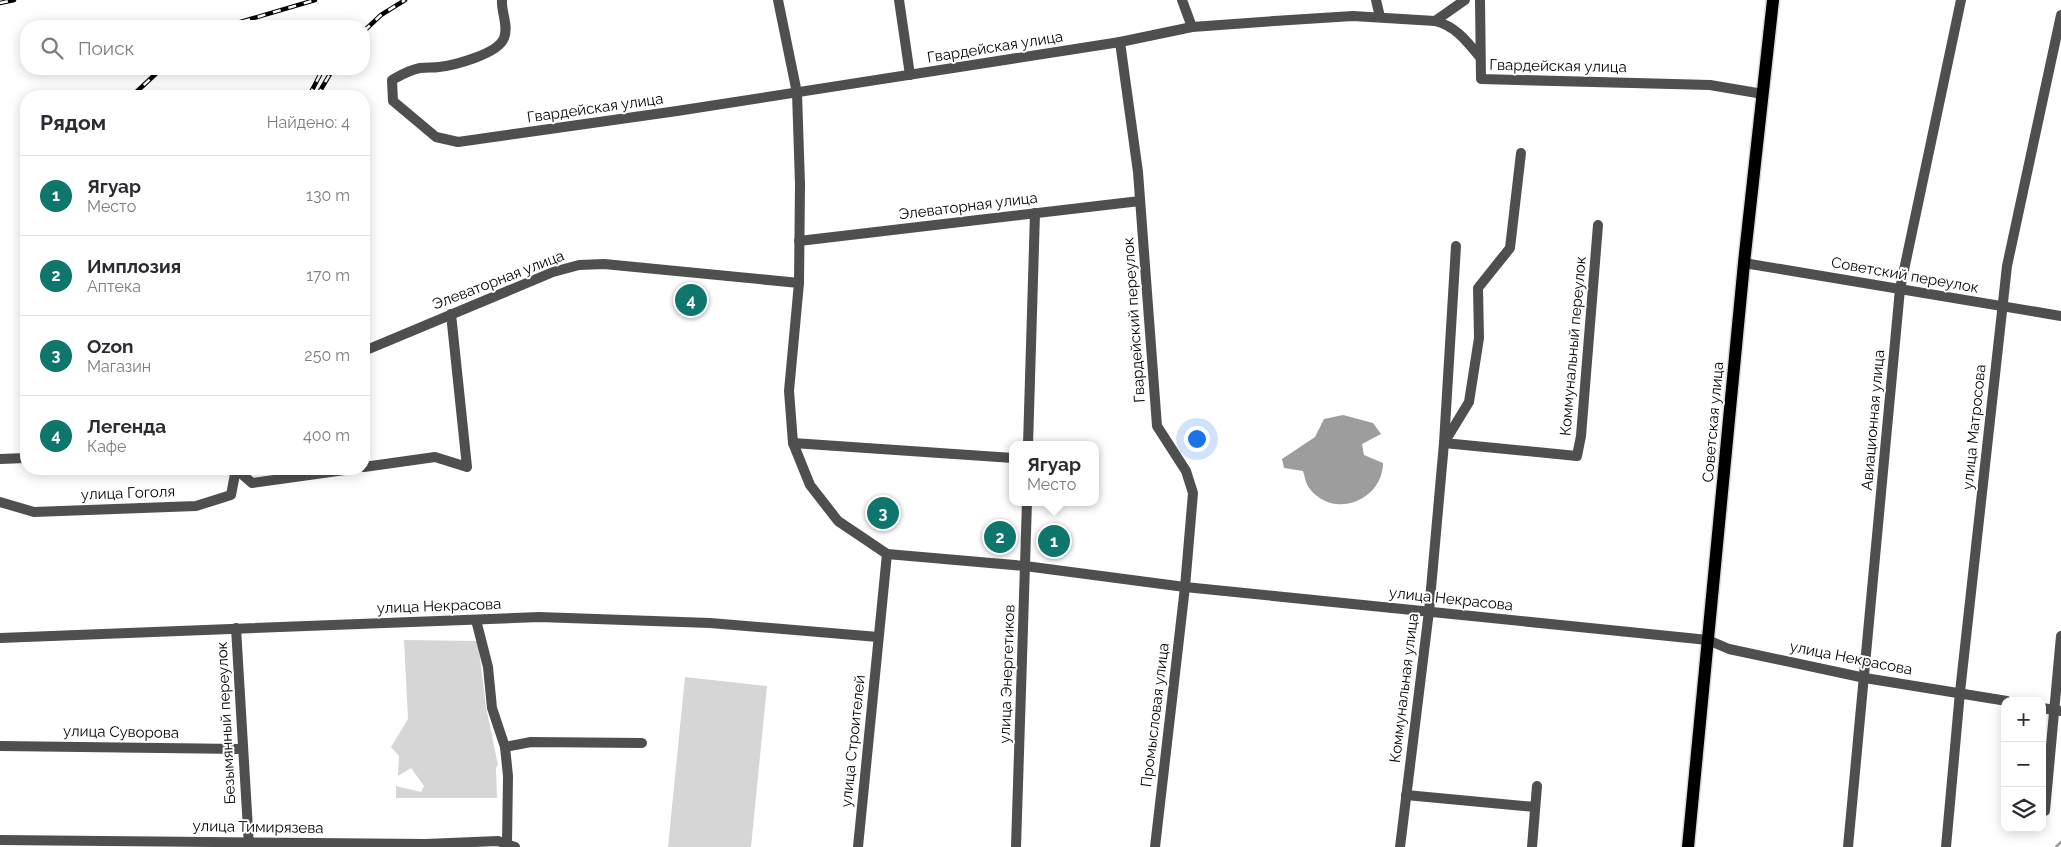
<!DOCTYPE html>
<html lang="ru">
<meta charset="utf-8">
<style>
:root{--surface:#fff;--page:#f7f7f7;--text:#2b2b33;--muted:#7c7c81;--line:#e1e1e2;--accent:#0f766e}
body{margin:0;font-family:Raleway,sans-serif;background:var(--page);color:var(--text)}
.controls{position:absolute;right:15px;bottom:15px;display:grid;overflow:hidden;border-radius:10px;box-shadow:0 2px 12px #0003}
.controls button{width:45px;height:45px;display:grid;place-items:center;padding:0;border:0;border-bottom:1px solid var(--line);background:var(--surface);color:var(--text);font:25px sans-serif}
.you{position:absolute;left:1196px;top:438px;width:18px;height:18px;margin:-12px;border:4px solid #fff;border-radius:50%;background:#1a73e8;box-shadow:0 0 0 8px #1a73e833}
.badge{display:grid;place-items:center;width:32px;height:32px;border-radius:50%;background:var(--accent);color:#fff;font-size:16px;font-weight:700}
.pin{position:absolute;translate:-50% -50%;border:2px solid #fff;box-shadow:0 1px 5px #0006}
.popup{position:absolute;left:1009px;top:441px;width:90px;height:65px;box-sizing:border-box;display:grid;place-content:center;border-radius:10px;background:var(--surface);filter:drop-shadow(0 1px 4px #0005);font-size:16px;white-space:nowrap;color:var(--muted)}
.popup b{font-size:19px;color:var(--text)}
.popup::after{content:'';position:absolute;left:50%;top:100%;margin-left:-10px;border:10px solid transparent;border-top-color:var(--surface)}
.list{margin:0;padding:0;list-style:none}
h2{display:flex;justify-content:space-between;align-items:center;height:65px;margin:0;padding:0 20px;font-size:21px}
h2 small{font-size:16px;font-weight:400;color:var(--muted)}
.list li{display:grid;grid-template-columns:32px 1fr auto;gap:15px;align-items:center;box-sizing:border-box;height:80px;padding:0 20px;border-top:1px solid var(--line)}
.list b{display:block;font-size:19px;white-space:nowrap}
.list p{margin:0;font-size:16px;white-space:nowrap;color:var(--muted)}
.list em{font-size:16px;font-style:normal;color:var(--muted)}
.icon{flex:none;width:28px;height:28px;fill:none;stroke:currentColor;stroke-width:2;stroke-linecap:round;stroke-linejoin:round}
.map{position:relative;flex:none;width:2061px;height:847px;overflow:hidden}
.search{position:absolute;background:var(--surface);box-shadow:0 2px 12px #0003;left:20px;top:20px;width:350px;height:55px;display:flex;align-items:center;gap:12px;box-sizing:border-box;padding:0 18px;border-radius:20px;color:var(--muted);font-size:19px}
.panel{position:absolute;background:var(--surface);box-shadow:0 2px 12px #0003;left:20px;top:90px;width:350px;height:385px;border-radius:20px}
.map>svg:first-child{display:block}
.green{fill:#d6d6d6}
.water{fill:#9d9d9d}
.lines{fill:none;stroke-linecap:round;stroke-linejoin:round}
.stream{stroke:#9d9d9d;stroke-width:2.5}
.primary-casing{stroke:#dbdbdb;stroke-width:15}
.street{stroke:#4f4f4f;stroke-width:10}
.primary{stroke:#000;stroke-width:12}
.rail-casing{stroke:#000;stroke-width:4.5}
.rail{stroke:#fff;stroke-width:2.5;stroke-dasharray:8;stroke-linecap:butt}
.labels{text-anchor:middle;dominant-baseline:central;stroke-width:4;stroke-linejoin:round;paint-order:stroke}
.street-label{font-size:15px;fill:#000;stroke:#fff}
</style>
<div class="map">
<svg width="2061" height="847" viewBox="0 0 2061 847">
<rect width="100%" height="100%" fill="#fff"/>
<g class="green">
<path d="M404 640 478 641 486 707 498 765 496 768 497 798H396V786L421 792 424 786 411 768 398 776 399 756 391 747 408 719Z"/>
<path d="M685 677 767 686 751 847H668Z"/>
</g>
<path class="water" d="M1343 415 1373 423 1381 434 1362 444 1364 455 1383 463C1383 500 1334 520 1310 489 1306 485 1305 477 1303 471L1284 468 1282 459 1315 437 1324 419Z"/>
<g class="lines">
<path class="stream" d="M2056 847 2061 842"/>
<g class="primary-casing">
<path id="primary" d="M1688 847 1744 263 1773 0"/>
</g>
<g class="street">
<path d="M502 0C501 13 509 25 504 38 498 54 455 65 439 67 433 68 426 67 420 68 409 70 401 75 392 80L393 101 436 137 458 142 677 111 1120 42 1192 27 1274 21 1353 16 1435 21C1455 26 1466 40 1479 56"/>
<path d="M778 0 797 93 800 184 799 283 789 391 793 443 810 485 838 521 887 554 1025 566 1185 587 1708 640 1729 649 1865 678 2007 701"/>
<path d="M899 0 910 75"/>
<path d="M1182 0 1192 27"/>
<path d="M1376 0 1380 17"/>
<path d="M1480 0 1481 79 1710 85 1763 94"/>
<path d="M1435 21 1465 0"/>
<path d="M1120 42 1138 172 1157 426 1186 471 1193 493 1185 587 1155 847"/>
<path d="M1521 153 1510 248 1478 288 1479 338 1469 402 1444 443 1577 456 1581 436 1598 225"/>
<path d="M799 241 1140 201"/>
<path d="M1744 263 2061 316"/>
<path d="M364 351 553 272 579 265 604 264 799 283"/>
<path d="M793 443 1013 458"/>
<path d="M1028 445 1035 213"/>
<path d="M0 459 26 458"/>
<path d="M364 467 435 457 467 467 451 314"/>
<path d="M236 469 252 483 352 469"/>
<path d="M0 502 34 512 196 506 231 495 236 469"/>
<path d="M476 620 488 667 492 708 505 747 508 776 507 843"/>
<path d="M236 628 249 846"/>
<path d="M0 638 539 617 710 623 878 637"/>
<path d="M2042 708 2061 711"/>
<path d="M0 746 241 749"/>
<path d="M505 747 531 742 642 743"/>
<path d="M1406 795 1535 807"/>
<path d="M2045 811 2061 636"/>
<path d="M0 840 426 844 498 841 515 847"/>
<path d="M858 847 887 554"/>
<path d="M1016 847 1027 502"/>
<path d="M1400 847 1429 611 1444 443 1456 246"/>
<path d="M1532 847 1537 786"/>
<path d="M1848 847 1900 289 1961 0"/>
<path d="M1946 847 1960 692 2007 266 2061 15"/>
</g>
<use href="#primary" class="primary"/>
<g class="rail-casing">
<g id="rail">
<path d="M0 3 14 0"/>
<path d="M227 26 315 0"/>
<path d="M364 31 381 15 405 0"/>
<path d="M132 96 161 69"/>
<path d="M309 96 323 69"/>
<path d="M317 96 333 69"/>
</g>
</g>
<use href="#rail" class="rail"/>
</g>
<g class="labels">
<g class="street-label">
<text transform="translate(995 47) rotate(-9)">Гвардейская улица</text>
<text transform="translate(1558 66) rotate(1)">Гвардейская улица</text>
<text transform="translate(595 108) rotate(-8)">Гвардейская улица</text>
<text transform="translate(968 206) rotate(-7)">Элеваторная улица</text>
<text transform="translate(1905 275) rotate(10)">Советский переулок</text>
<text transform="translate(498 280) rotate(-21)">Элеваторная улица</text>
<text transform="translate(1134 320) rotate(-94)">Гвардейский переулок</text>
<text transform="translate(1573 346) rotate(-85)">Коммунальный переулок</text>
<text transform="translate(1873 420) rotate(-85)">Авиационная улица</text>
<text transform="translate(1713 422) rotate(-85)">Советская улица</text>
<text transform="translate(1974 427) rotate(-84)">улица Матросова</text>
<text transform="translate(128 493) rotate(-2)">улица Гоголя</text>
<text transform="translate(1451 599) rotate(6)">улица Некрасова</text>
<text transform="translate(439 606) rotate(-2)">улица Некрасова</text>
<text transform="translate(1851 658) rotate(11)">улица Некрасова</text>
<text transform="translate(1007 674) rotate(-88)">улица Энергетиков</text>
<text transform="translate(1404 688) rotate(-83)">Коммунальная улица</text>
<text transform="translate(1155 715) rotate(-83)">Промысловая улица</text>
<text transform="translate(226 723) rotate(-93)">Безымянный переулок</text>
<text transform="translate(121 732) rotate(1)">улица Суворова</text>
<text transform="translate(853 741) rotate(-84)">улица Строителей</text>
<text transform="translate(258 827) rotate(1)">улица Тимирязева</text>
</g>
</g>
</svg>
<div class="controls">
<button>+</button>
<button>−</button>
<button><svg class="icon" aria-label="layers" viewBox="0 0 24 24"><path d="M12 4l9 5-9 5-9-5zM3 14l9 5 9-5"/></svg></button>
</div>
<div class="you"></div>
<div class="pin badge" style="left:1054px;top:541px">1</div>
<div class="popup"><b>Ягуар</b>Место</div>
<div class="pin badge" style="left:1000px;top:537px">2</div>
<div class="pin badge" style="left:883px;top:513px">3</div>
<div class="pin badge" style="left:691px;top:300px">4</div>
<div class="search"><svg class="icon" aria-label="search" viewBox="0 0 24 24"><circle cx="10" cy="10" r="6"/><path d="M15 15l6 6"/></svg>Поиск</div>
<section class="panel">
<h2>Рядом<small>Найдено: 4</small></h2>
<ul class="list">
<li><span class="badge">1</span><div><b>Ягуар</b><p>Место</p></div><em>130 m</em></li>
<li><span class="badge">2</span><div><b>Имплозия</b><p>Аптека</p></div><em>170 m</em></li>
<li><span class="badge">3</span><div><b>Ozon</b><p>Магазин</p></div><em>250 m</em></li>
<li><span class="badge">4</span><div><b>Легенда</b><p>Кафе</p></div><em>400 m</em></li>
</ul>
</section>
</div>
